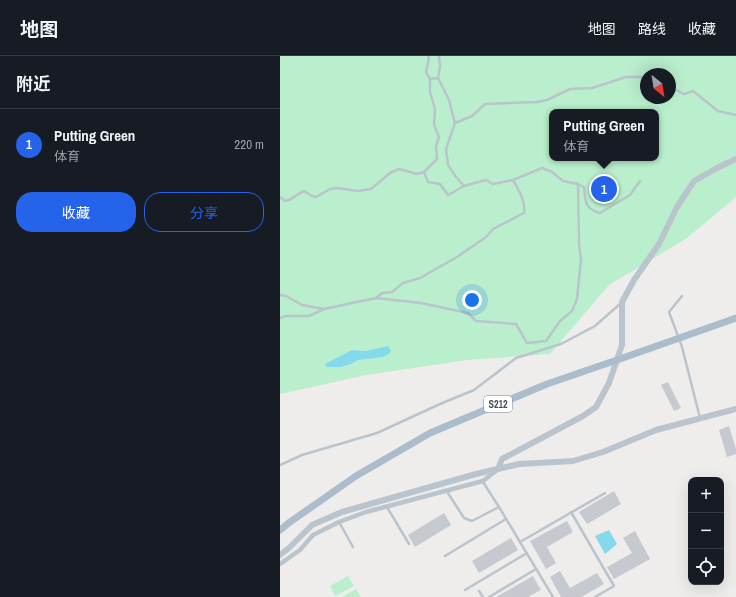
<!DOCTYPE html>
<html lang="zh">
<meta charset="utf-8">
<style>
:root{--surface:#171b24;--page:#242831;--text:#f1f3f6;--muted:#9ea1a6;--line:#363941;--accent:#2563eb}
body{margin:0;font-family:"Archivo Narrow","Noto Sans SC",sans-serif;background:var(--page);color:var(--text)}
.controls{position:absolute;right:12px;bottom:12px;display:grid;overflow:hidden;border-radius:8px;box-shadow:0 4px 16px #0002}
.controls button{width:36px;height:36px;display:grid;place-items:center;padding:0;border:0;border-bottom:1px solid var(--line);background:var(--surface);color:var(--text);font:20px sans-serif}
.compass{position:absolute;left:360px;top:12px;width:36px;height:36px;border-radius:50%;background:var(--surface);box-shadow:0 4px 16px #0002;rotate:150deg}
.you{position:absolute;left:192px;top:244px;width:14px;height:14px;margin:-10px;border:3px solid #fff;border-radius:50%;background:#1a73e8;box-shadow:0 0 0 6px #1a73e833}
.badge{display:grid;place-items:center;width:26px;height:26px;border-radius:50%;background:var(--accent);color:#fff;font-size:13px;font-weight:700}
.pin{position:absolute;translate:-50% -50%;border:2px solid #fff;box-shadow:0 1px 4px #0006}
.popup{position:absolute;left:269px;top:53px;width:110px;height:52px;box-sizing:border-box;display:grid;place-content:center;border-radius:8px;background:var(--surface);filter:drop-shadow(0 1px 3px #0005);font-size:13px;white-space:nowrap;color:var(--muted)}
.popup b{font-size:15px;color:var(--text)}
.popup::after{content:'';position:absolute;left:50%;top:100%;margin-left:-8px;border:8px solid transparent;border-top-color:var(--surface)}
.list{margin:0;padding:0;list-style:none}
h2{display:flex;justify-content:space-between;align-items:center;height:52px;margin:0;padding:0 16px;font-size:17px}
h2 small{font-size:13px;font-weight:400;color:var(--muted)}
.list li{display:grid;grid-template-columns:26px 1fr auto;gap:12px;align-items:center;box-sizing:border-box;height:72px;padding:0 16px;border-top:1px solid var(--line)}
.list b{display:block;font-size:15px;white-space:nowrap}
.list p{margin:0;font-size:13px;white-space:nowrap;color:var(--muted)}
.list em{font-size:13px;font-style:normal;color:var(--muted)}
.actions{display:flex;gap:8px;padding:12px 16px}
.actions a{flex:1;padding:9px 0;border:1px solid var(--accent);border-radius:16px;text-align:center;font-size:14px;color:var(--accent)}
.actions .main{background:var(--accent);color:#fff}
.icon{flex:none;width:22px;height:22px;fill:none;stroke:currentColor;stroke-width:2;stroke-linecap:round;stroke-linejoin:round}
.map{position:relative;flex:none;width:456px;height:541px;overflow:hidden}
header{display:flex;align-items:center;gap:24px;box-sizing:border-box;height:56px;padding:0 20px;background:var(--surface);border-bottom:1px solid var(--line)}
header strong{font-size:19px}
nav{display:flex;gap:22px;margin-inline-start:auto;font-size:14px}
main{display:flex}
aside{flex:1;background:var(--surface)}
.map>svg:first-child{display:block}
.green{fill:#b9efcc;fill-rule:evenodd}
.water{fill:#85d9ed}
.building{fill:#c6c9cf}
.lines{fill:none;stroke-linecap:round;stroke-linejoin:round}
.service{stroke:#bac4cc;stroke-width:2.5}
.minor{stroke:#bac4cc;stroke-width:4.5}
.tertiary{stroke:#bac4cc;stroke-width:6}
.primary{stroke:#abbdcc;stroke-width:7}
.labels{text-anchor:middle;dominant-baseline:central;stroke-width:3;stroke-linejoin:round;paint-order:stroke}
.shield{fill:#fff;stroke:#7c848c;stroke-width:1}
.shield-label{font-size:10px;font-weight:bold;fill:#44505a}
</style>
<header>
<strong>地图</strong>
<nav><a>地图</a><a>路线</a><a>收藏</a></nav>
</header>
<main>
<aside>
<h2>附近<small></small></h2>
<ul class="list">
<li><span class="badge">1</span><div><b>Putting Green</b><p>体育</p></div><em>220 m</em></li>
</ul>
<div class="actions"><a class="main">收藏</a><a>分享</a></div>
</aside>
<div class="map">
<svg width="456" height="541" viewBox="0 0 456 541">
<rect width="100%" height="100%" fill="#efecec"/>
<g class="green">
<path d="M0 0H456V141L407 182 329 229 270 298 187 304 86 319 0 338ZM366 18H390V42H366ZM272 56H376V102H272Z"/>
<path d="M68 520 74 530 55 540 50 530Z"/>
<path d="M76 533 81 541H62Z"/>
</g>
<g class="water">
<path d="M108 290 111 295 109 298 102 301 78 304 71 308 61 311H47L45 308 72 294 86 295Z"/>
<path d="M329 474 337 488 325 498 315 480Z"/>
</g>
<g class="building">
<path d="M388 326 401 352 394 355 381 329Z"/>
<path d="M449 370 456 393V398L447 401 439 374Z"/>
<path d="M334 435 341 448 307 468 299 456Z"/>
<path d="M164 457 171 469 135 491 128 479Z"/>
<path d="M287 465 293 476 267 491 276 507 266 513 250 485Z"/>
<path d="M355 475 370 503 334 523 327 511 352 497 343 482Z"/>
<path d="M231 482 238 494 199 517 192 505Z"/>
<path d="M280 515 290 532 317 517 324 528 301 541H281L270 521Z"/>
<path d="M253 520 261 534 248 541H216Z"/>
</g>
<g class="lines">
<g class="service">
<path d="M150 23 158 22"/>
<path d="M390 34H396L404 38 413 35 438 55 456 59"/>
<path d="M175 67 192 60 205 48 257 46 267 44 290 33 312 32 346 21H361L366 23"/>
<path d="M144 116 148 126 160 128 168 139 184 130"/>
<path d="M298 128 304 131C305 145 305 153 320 157L350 139 360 125"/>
<path d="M0 141 5 145C12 144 17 138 24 135L32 140 36 141 50 133 57 132 78 135 91 133 110 117 119 113 137 118 144 116 157 103 156 90 159 81 154 69 155 53 150 36V23L146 16 149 2 148 0"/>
<path d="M0 239 6 240 22 249 44 253"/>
<path d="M402 240 389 256 402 291 420 362"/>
<path d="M96 242 102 237 112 236 123 227 140 222 177 201 206 181 213 173 244 157C246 146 239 134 233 124"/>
<path d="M0 262 6 260H29L44 253 96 242 141 247 188 257 196 265 236 268 247 287 266 285 280 265 292 255 297 243 301 204 299 188 298 128 283 125 272 116 262 112 233 124 213 128 206 124 184 130 176 121 168 109 166 93 175 67 169 44 158 22 160 11 159 0"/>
<path d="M0 409 22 399 97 377 160 348 194 334 236 302 281 288 315 270 341 247"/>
<path d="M203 426 219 451"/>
<path d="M166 434 184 462 192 465 219 451 273 541"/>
<path d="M107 451 129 488"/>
<path d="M291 456 334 530 315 541"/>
<path d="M59 466 73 491"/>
<path d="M240 486 325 437"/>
<path d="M165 500 226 463"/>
<path d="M185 534 247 497"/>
<path d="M199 535 203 541"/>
<path d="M209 541 256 513"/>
</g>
<path class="minor" d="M0 508 20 494 33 479 59 466 86 456 203 425 217 414"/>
<g class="tertiary">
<path d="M218 413 222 403 303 360 316 351 329 327 342 289V246L354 224 379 188 397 151 414 125 437 112 456 103"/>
<path d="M0 499 9 492 32 469 62 456 196 418 239 408 293 405 323 396 376 374 456 353"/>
</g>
<path class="primary" d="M0 474 10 466 76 420 150 377 267 328 337 304 456 262"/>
</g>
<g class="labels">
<rect class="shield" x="204" y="340" width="28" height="16" rx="3"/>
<g class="shield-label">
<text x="218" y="348">S212</text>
</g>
</g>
</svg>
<div class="controls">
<button>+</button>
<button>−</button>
<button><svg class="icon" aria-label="locate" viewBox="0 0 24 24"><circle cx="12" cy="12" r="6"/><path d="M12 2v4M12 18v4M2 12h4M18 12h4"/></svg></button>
</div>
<svg class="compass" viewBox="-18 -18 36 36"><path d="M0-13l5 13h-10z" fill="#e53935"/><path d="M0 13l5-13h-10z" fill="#9ea1a6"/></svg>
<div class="you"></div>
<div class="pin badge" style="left:324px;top:133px">1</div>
<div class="popup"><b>Putting Green</b>体育</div>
</div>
</main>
